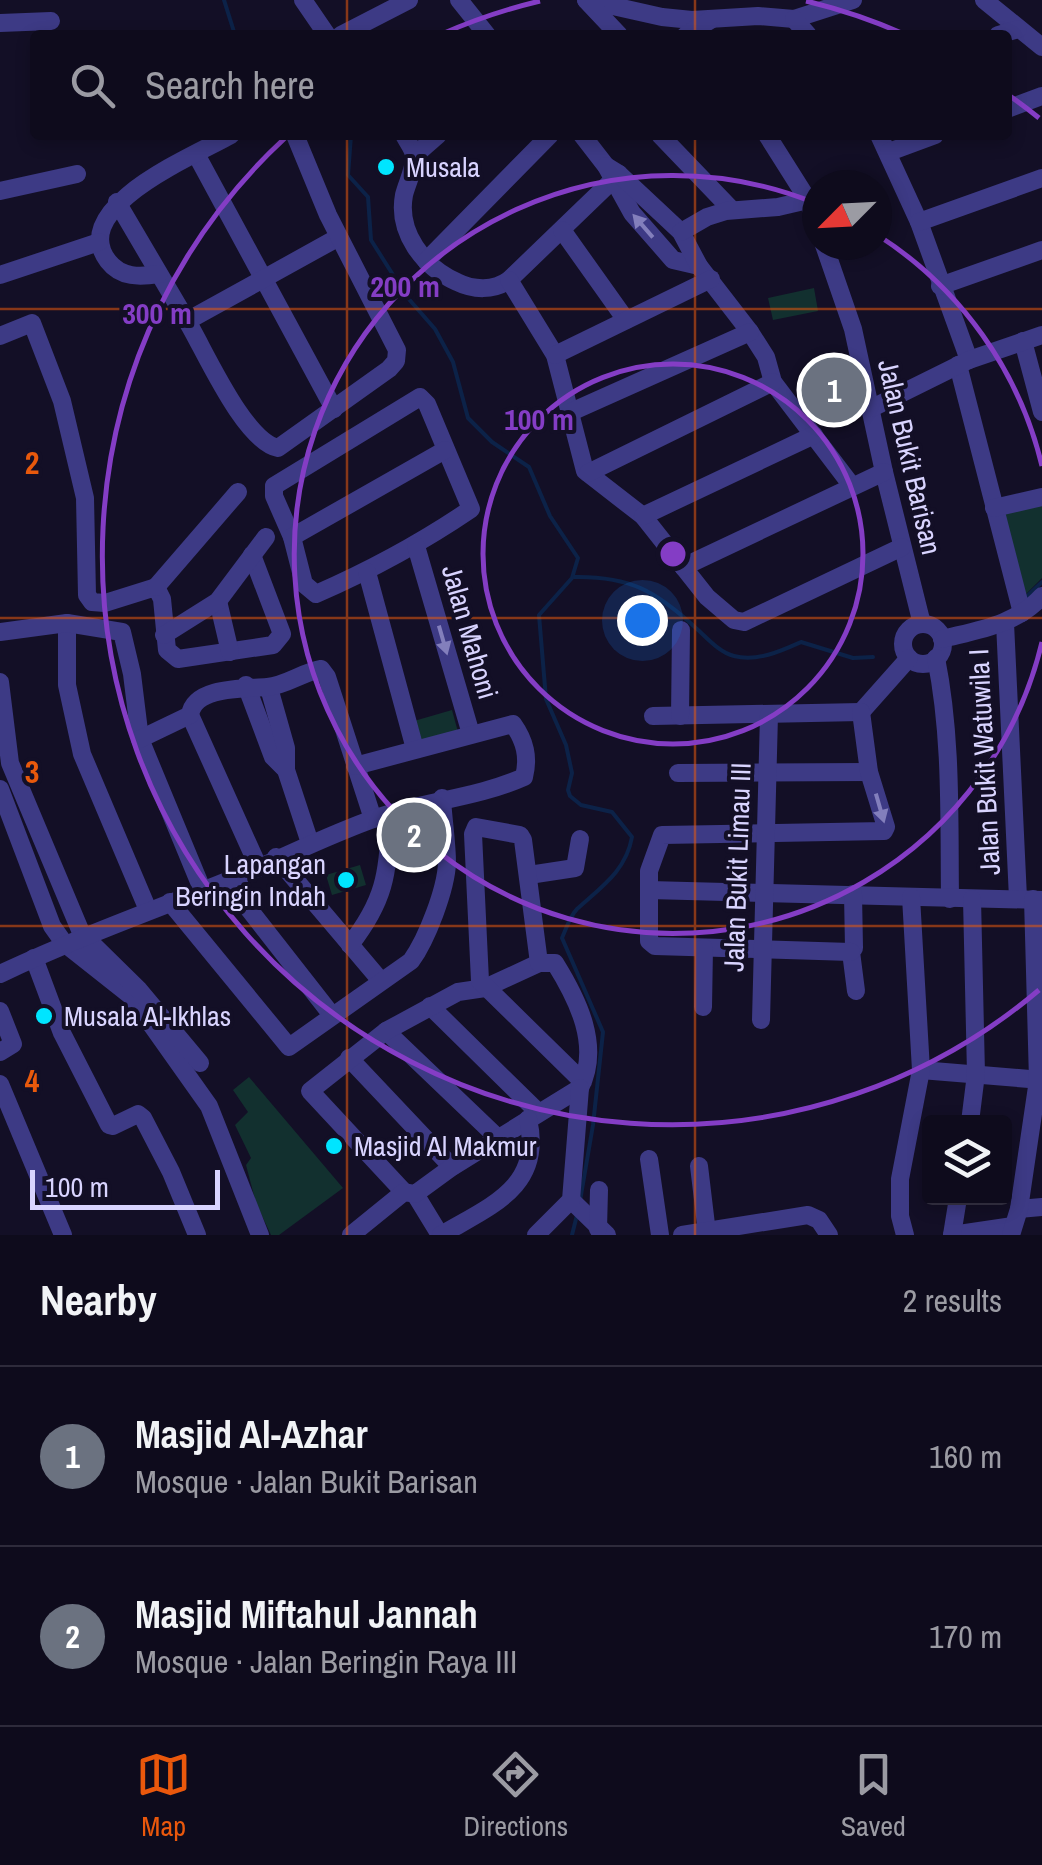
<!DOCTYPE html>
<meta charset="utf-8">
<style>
:root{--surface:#0e0b1c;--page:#1c1929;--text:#f1f3f6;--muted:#9b9ba3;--line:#2e2b3b;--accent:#ea580c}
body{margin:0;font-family:"Archivo Narrow",sans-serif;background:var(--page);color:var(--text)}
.controls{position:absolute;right:30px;bottom:30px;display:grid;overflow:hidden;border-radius:10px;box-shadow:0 5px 15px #0003}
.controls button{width:90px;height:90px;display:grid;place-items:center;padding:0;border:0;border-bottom:2px solid var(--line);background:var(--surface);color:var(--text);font:50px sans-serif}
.compass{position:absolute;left:802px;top:170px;width:90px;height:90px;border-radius:50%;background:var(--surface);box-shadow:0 5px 15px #0003;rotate:246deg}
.scale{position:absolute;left:30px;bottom:25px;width:190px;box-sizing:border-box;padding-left:10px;border:5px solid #d9d4ff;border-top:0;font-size:28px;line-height:35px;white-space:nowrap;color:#d9d4ff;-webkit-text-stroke:8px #130f26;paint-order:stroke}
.you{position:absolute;left:642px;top:620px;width:35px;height:35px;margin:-25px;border:8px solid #fff;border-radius:50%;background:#1a73e8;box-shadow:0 0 0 15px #1a73e833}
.badge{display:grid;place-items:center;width:65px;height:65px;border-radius:50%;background:var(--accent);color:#fff;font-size:32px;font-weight:700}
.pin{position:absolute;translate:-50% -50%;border:5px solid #fff;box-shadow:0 2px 10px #0006}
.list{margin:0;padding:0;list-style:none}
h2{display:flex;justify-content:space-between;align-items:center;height:130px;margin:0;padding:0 40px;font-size:42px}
h2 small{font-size:32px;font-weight:400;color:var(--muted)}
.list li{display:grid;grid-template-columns:65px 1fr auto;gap:30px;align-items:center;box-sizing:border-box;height:180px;padding:0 40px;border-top:2px solid var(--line)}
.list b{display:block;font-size:38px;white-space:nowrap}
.list p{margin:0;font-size:32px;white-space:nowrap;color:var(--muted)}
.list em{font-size:32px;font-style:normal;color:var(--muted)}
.icon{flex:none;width:55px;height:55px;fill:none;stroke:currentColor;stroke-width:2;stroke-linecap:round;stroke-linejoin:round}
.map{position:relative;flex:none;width:1042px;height:1235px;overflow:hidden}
.search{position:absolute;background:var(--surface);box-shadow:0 5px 15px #0003;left:30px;right:30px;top:30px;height:110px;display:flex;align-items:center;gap:25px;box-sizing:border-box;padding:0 35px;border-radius:10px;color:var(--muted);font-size:38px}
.sheet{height:490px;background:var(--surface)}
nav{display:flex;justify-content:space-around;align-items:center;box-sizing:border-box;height:140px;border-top:2px solid var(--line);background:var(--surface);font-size:28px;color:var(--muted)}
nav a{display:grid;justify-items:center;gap:5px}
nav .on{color:var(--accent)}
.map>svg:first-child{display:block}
.green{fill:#12302f}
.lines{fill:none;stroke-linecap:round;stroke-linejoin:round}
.stream{stroke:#0c2248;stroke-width:4}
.minor{stroke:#3d3a85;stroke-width:18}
.oneway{fill:#837fbc}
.grid{fill:none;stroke:#e8590c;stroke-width:2.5;stroke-opacity:0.55}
.ring{fill:none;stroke:#843dc5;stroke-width:5}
.poi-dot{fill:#00e5ff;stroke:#130f26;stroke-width:4}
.labels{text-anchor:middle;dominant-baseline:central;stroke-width:8;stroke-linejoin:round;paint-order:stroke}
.poi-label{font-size:28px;fill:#d9d4ff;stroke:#130f26;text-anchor:start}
.street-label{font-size:28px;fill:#d9d4ff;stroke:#130f26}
.grid-label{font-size:32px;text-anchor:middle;font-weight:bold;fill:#e8590c;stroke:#130f26;stroke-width:8;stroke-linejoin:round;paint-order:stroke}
.centre{fill:#843dc5;stroke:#130f26;stroke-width:5}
.ring-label{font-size:30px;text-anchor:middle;font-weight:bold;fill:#843dc5;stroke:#130f26;stroke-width:8;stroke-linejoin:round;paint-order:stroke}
</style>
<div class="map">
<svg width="1042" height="1235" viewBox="0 0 1042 1235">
<rect width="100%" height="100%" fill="#130f26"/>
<g class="green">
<path d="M814 288 818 311 773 320 768 298Z"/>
<path d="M1042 502V578L1025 595 1002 514Z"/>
<path d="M452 710 458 732 420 743 414 721Z"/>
<path d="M360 865 366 885 332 895 326 875Z"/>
<path d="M249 1077 343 1188 279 1235H271L256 1203 246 1165 251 1158 235 1125 248 1112 233 1090Z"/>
</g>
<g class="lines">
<g class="stream">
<path d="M224 0 235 35"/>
<path d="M351 135 348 175 368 197 371 240 407 297 435 329 453 362 468 418 492 442 529 467 550 516 578 558 572 578 539 615 546 699 566 745 572 773 568 790 570 796 581 805 612 812 632 837C626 871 601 887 577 909 570 916 566 929 562 938L603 1032 593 1125 580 1201"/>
<path d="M574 577C630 576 656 591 697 629 707 638 720 653 734 656 757 662 781 651 801 642L853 658 873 657"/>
<path d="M1024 599 1042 582"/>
<path d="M572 1235 577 1215"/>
</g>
<g class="minor">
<path d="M303 0 327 35"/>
<path d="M459 0 487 35"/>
<path d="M586 0 662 17 692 20 758 16 794 19 853 0"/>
<path d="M586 0 619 35"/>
<path d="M984 0 1042 47"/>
<path d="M794 19 808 35"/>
<path d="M0 23 51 21"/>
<path d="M341 35 409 0"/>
<path d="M686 35 712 19"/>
<path d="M998 35 1018 29"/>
<path d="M1007 109 1042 96"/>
<path d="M404 135C407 141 414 150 414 156 415 168 407 183 404 195 397 232 423 267 457 282 473 290 494 291 509 280L619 174"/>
<path d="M582 135 606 166 632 213 673 260 699 266"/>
<path d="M660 135 731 209"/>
<path d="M767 135 808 200 817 227"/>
<path d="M879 135 919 222 969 360"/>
<path d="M889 152 935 135"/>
<path d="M196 154 334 409"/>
<path d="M414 156 438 135"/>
<path d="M606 166 619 174 681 232 699 266 750 332 766 357 773 382 852 486"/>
<path d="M0 191 77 174"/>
<path d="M117 202 187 321 339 237"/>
<path d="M919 222 1042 178"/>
<path d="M562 230 626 320"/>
<path d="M681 232 707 217 726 211 778 207 808 200"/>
<path d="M824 245 853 329 884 472 922 624"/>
<path d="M426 261 550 135"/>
<path d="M159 274C140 277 121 278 108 261 67 207 196 155 231 135"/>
<path d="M0 275 99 242"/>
<path d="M509 280 555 355 585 471 643 516 707 597 734 620 744 622 902 547"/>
<path d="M940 286 1042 250"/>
<path d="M187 321C205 351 244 441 278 448L389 369 396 361 397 350 328 215 295 135"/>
<path d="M0 336 32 323 62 401 85 498 87 595 92 602 105 603 156 587 162 599 167 650 178 659 273 645 282 634 252 555"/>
<path d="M1023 341 1042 412"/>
<path d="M555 355 711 279"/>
<path d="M958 365 1022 613"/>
<path d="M420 397 427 404 471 509C421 543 371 570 316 594L304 584 292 537 274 496V486Z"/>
<path d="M872 408 969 360 1042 335"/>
<path d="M571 412 750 332"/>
<path d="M588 473 773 382"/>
<path d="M994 508 1042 497"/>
<path d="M643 516 814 435"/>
<path d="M292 537 445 450"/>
<path d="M416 546 471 734"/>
<path d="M683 567 884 472"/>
<path d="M367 572 415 749"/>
<path d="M156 587 238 492"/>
<path d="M218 601 230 652"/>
<path d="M67 623V685L82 754 148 910"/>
<path d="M1005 623 1018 898"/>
<circle cx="923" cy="644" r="20"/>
<path d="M0 632 67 623 122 632 132 674 140 739 202 889"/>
<path d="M164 635 218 601 266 537"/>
<path d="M942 639C978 630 1016 625 1042 596"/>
<path d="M936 658C952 737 949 819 950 899"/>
<path d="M0 682 10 763 83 937"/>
<path d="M246 685 273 757 286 770"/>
<path d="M269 688 286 748V770L310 843"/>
<path d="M861 712 909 658"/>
<path d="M190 715 258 866"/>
<path d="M653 716 861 712"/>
<path d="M680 716 681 630"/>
<path d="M140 739 190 715C194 686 245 689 267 687 285 686 303 672 321 669L327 677 373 819"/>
<path d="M678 773 869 772"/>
<path d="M0 789 52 926 64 943 131 996 209 1106 260 1235"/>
<path d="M276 857 381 981"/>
<path d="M529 875 575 868 580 839"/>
<path d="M227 881 331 1014"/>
<path d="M649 890 1042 900"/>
<path d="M853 894 854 948 851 952 856 991"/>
<path d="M170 902 289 1047 411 961C427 939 446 889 447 863 447 842 443 819 442 798"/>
<path d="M84 936 139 990 200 1063"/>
<path d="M350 945C388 896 387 871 391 813"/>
<path d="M851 952 655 946 649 941V871L662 835 884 831 886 827 869 772 861 712"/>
<path d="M34 958 62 1033 109 1125 113 1126 138 1114 143 1118 171 1172 197 1235"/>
<path d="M0 974C74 939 151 911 227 881 277 861 325 836 376 818 424 801 477 798 524 777 529 757 525 741 513 724L355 766"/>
<path d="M430 1006 538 1112"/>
<path d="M703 1007 704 948"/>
<path d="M0 1011 13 1044 0 1052"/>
<path d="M761 1020 769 715"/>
<path d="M386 1031 499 1139"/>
<path d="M349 1058 452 1167"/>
<path d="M921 1070 1042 1080"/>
<path d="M0 1084 63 1235"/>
<path d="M970 1122 976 1074 972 899"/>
<path d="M649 1159 660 1235"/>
<path d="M699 1166 707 1233"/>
<path d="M404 1192 310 1091 386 1031 458 992 485 988 539 963"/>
<path d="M415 1194 440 1235"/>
<path d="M571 1200 607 1235"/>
<path d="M1019 1209 1042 1207"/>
<path d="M598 1229 599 1190"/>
<path d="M351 1235 404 1192 415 1194 452 1167 580 1088C601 1046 578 1000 555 963H539L523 840 520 835 476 827 473 834 480 981 583 1082"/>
<path d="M441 1235C490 1206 544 1187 528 1119"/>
<path d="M536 1235 571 1200 580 1088"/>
<path d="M682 1235 808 1215 819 1220 829 1235"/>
<path d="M905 1235 900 1216V1179L921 1070 911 897"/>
<path d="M952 1235 1013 1226"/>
<path d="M952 1235 958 1198"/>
<path d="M1011 1235 1019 1209 1038 1080 1033 899"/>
</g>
</g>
<defs><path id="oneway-solid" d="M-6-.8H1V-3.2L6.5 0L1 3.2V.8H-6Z" transform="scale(2.5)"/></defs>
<g class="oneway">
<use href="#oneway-solid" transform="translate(643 226) rotate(-131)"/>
<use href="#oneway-solid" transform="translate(443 640) rotate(74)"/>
<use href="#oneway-solid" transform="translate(880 808) rotate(74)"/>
</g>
<path class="grid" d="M347 0V35M695 0V35M347 135V1235M695 135V1235M0 309H1042M0 618H1042M0 926H1042"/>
<g class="ring">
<circle cx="673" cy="554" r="190"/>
<path d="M1042 642A379 379 0 1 1 815 203M879 236A379 379 0 0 1 1042 466"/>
<path d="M1039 990A569 569 0 0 1 285 138M442 34A569 569 0 0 1 540 1M806 1A569 569 0 0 1 904 34M1007 94A569 569 0 0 1 1039 118"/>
</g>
<g class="poi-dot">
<circle cx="386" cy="167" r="10"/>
<circle cx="346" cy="880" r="10"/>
<circle cx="44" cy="1016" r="10"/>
<circle cx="334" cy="1146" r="10"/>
</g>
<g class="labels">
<g class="poi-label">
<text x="406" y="167">Musala</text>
<text x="326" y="864" text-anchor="end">Lapangan<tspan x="326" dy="32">Beringin Indah</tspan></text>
<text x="64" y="1016">Musala Al-Ikhlas</text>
<text x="354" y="1146">Masjid Al Makmur</text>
</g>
<g class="street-label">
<text transform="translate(910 457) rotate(77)">Jalan Bukit Barisan</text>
<text transform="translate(470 632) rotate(74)">Jalan Mahoni</text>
<text transform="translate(984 762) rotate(-93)">Jalan Bukit Watuwila I</text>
<text transform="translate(737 867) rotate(-88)">Jalan Bukit Limau III</text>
</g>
</g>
<g class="grid-label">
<text x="32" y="474">2</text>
<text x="32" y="783">3</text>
<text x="32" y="1092">4</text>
</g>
<circle cx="673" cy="554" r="15" class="centre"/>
<g class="ring-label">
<text x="405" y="297">200 m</text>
<text x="157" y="324">300 m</text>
<text x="539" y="430">100 m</text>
</g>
</svg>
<div class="controls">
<button><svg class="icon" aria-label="layers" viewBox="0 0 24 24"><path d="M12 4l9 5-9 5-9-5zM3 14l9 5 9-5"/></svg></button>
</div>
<svg class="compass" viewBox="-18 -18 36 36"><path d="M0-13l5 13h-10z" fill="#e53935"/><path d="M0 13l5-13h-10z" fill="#9b9ba3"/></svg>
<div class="scale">100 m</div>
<div class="you"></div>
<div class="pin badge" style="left:834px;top:390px;background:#6b7280">1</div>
<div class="pin badge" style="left:414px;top:835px;background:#6b7280">2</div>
<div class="search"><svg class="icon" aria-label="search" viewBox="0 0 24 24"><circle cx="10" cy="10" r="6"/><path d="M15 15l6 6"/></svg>Search here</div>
</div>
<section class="sheet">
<h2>Nearby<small>2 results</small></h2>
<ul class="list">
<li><span class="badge" style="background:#6b7280">1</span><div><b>Masjid Al-Azhar</b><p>Mosque · Jalan Bukit Barisan</p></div><em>160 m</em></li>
<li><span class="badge" style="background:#6b7280">2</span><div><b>Masjid Miftahul Jannah</b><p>Mosque · Jalan Beringin Raya III</p></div><em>170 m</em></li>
</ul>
</section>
<nav>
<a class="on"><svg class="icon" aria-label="map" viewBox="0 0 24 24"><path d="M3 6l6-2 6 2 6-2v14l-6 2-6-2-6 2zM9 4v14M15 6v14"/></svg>Map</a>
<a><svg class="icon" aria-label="directions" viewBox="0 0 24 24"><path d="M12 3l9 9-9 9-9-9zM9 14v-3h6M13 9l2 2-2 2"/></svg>Directions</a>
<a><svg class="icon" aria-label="saved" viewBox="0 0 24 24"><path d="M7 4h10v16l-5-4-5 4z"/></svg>Saved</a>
</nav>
